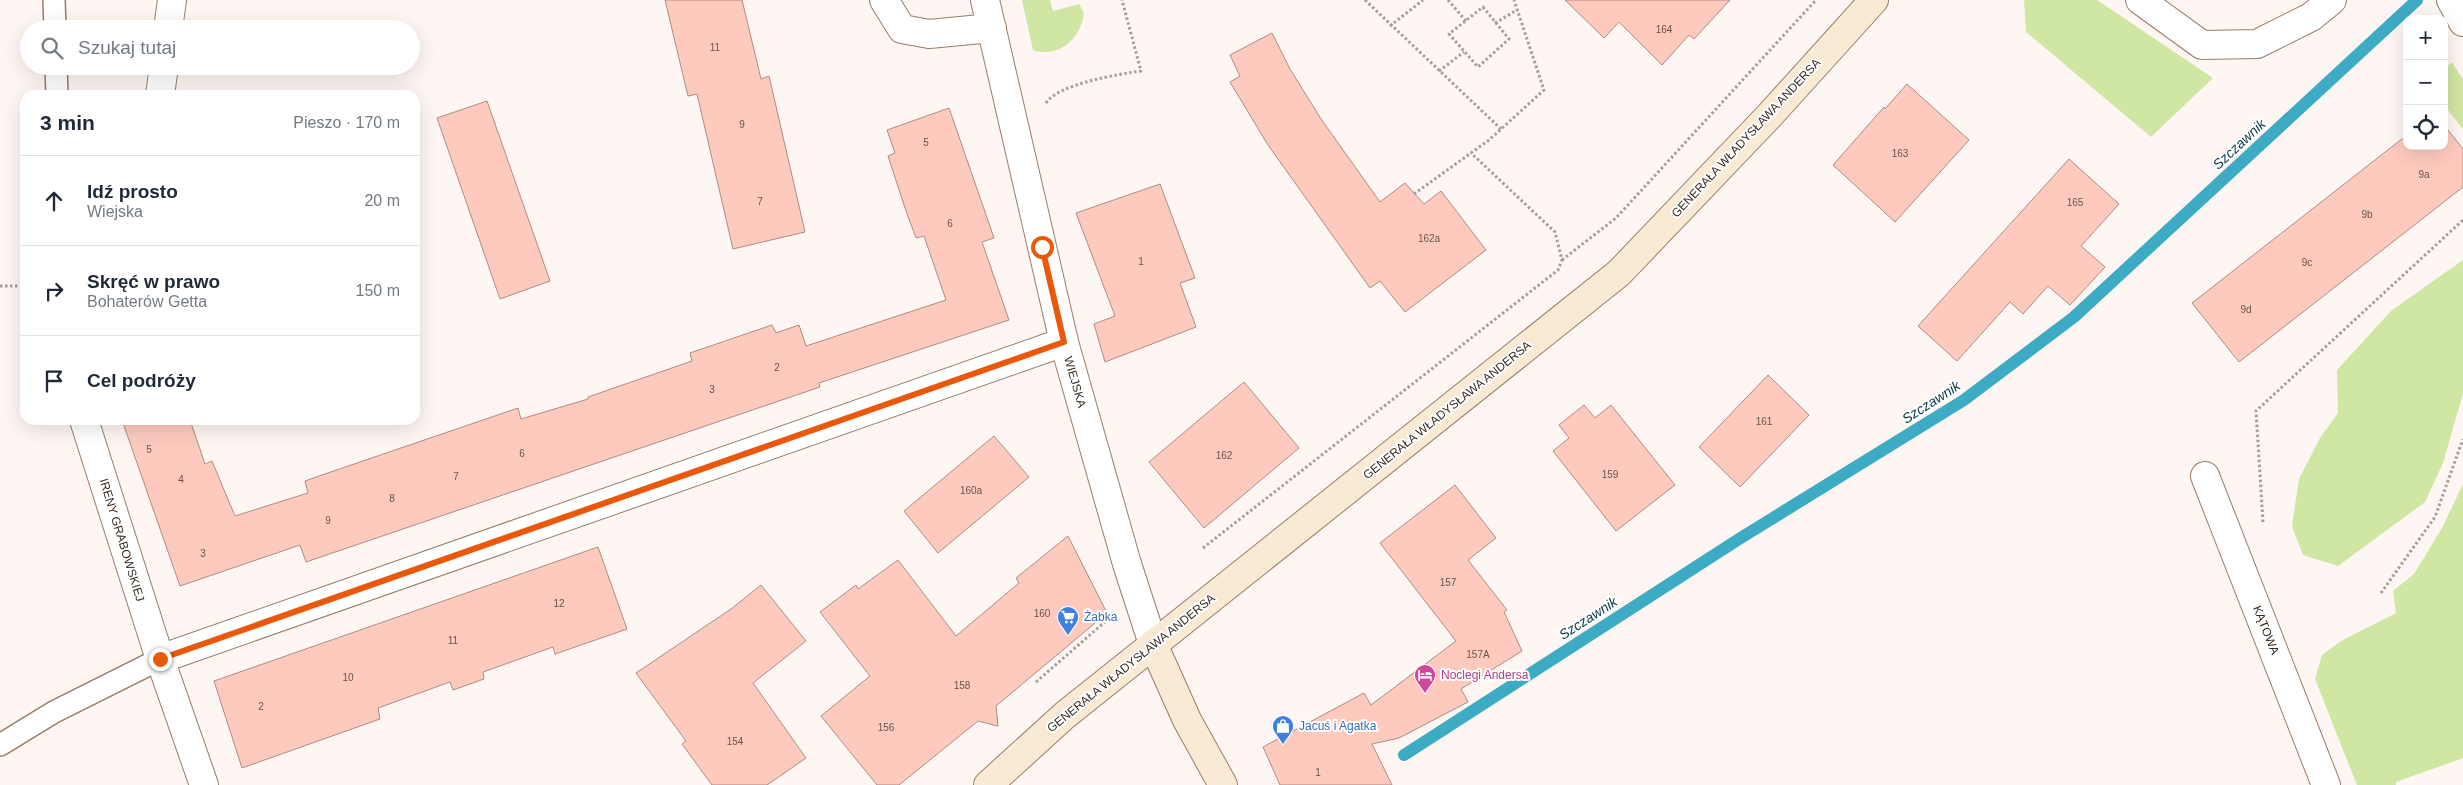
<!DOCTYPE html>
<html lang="pl">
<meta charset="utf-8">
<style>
:root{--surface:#fff;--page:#f6f6f7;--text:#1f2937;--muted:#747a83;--line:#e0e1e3}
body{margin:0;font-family:Helvetica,sans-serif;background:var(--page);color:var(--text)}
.controls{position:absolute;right:15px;top:15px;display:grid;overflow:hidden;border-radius:10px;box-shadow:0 5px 20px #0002}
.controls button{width:45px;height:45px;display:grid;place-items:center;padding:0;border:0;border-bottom:1px solid var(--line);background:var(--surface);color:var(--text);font:25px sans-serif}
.stop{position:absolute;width:15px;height:15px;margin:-11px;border:4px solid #ea580c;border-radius:50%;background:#fff}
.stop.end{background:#ea580c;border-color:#fff;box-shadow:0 1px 5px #0008}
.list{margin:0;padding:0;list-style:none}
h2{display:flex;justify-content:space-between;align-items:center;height:65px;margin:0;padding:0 20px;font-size:21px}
h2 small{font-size:16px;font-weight:400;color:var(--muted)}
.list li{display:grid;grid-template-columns:32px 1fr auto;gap:15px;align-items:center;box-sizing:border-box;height:90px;padding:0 20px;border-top:1px solid var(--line)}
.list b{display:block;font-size:19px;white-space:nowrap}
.list p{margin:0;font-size:16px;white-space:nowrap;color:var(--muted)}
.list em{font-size:16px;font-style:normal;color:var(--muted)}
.icon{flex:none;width:28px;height:28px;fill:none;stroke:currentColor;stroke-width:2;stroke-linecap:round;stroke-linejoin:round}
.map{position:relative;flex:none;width:2463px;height:785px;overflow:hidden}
.search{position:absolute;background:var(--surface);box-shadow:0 5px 20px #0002;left:20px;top:20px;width:400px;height:55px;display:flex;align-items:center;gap:12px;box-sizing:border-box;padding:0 18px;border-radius:28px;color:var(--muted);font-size:19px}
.panel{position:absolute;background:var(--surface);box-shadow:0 5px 20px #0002;left:20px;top:90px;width:400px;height:335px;border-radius:15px}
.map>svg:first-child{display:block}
.green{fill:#d0e6a3}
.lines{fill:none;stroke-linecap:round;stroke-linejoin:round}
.stream{stroke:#3eabc4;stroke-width:12}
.building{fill:#fecabe;stroke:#af8b83}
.lane-casing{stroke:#997d68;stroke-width:24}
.street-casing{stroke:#997d68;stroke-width:30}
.secondary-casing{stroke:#997d68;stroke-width:30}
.path{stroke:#a69e98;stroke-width:3;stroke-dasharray:2.5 2.5;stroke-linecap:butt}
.lane{stroke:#fff;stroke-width:21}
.street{stroke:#fff;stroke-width:28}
.secondary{stroke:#faead4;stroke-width:28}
.route{stroke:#ea580c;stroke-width:6}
.labels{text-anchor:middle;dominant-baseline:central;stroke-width:4;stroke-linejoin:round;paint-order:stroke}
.number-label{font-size:10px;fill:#69544a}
.street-label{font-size:12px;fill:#372c23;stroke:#fff}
.shop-label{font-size:12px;fill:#366cbe;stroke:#fff;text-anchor:start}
.hotel-label{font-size:12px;fill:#b23c85;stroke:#fff;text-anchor:start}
.water-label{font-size:14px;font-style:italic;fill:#083b45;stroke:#fff}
</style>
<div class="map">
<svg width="2463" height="785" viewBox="0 0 2463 785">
<rect width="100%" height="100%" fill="#fdf6f2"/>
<g class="green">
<path d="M1022 0H1050L1053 11 1079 4 1084 13C1081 38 1059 59 1033 50Z"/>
<path d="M2024 0H2097L2213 78 2151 137 2026 32Z"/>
<path d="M2452 62 2463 80V129L2444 105V69Z"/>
<path d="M2463 260V393L2443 463 2425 502 2338 566 2303 555 2292 526 2299 479 2320 438 2338 413 2337 370 2391 311Z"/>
<path d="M2463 484V758L2396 782V785H2357L2315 679 2322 655 2341 641 2396 613 2393 591 2414 574 2442 528Z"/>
</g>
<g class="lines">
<path class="stream" d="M1404 755 1739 539 1964 400 2074 317 2417 0"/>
</g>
<g class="building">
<path d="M665 0H742L761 79 769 76 805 232 733 249 697 94 688 96Z"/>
<path d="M1565 0H1730L1694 39 1689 35 1662 65 1619 22 1604 38Z"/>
<path d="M1272 33 1290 69 1321 119 1380 202 1405 183 1424 204 1441 191 1486 250 1405 312 1380 281 1370 288 1268 145 1230 82 1240 76 1230 55Z"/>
<path d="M1907 84 1969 140 1895 222 1833 165 1884 107 1885 109Z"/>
<path d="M487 101 550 281 500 299 437 118Z"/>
<path d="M949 108 994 238 982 242 1009 320 819 383 820 387 306 562 300 545 180 586 122 420H190L205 464 212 461 235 516 308 493 305 481 322 475 518 408 521 419 588 399V397L692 361 690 353 772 325 776 333 799 325 806 346 946 300 924 236 916 238 906 211 888 156 895 153 887 130Z"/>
<path d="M2444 125 2463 149V187L2239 362 2192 303 2407 135V146H2444Z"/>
<path d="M2069 159 2119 204 2081 246 2105 267 2070 305 2048 286 2023 314 2010 302 1957 361 1918 326Z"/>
<path d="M1160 184 1195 278 1180 283 1196 327 1105 362 1094 324 1115 316 1076 213Z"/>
<path d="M1768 375 1809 415 1740 487 1699 447Z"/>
<path d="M1244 382 1299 448 1204 528 1149 462Z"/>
<path d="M1584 405 1595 418 1611 405 1675 485 1616 531 1553 451 1569 438 1559 425Z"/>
<path d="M994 436 1029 477 938 553 904 511Z"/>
<path d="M1455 485 1496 538 1468 560 1507 610 1504 612 1522 651 1461 689 1468 702 1399 738 1372 744 1392 785H1280L1263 747 1364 693 1371 705 1456 641 1380 543Z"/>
<path d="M1068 536 1107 613 996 706 998 726 978 721 899 785H877L821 716 870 676 820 612 856 585 858 589 898 560 956 636 1019 583 1016 578Z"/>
<path d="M598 547 627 629 555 654 553 647 483 672 484 679 470 684 453 690 450 682 378 708 380 719 242 768 214 681Z"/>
<path d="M761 585 806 641 753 683 806 758 767 785H712L682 744 686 741 636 673 731 609Z"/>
</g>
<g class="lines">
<g class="lane-casing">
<g id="lane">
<path d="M54 0 55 29"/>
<path d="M56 66 57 95"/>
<path d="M0 745 54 712 160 659"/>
</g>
</g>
<g class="street-casing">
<g id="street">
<path d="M884 0 902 29 929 34 992 28"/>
<path d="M985 0 1064 342 1127 564 1153 644"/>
<path d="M2140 0 2202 45 2257 44 2311 17 2332 0"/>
<path d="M2451 0 2463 22"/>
<path d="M168 29 172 0"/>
<path d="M160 95 164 66"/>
<path d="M84 420 160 659 204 785"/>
<path d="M2205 476 2326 785"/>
<path d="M160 659 1064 342"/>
</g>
</g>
<g class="secondary-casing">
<g id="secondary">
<path d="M1153 644 1187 720 1223 785"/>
<path d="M988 785 1065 715 1619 273 1769 116 1874 0"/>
</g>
</g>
<g class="path">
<path d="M1365 0 1501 129"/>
<path d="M1448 0 1466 21"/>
<path d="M1483 7 1509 39 1478 67 1449 34Z"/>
<path d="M1495 23 1517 10"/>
<path d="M1390 26 1423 0"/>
<path d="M1439 71 1464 52"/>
<path d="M1046 103C1058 84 1119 74 1141 71L1122 0"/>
<path d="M1414 194 1489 140 1544 90 1514 0"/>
<path d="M1562 260 1616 218 1816 0"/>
<path d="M0 286H25"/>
<path d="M2263 522 2256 411 2463 220"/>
<path d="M1203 548 1558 270 1562 260 1555 232 1471 153"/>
<path d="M2381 593 2435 517 2463 439"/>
<path d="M1036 682 1107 620"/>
</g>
<use href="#lane" class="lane"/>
<use href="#street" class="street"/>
<use href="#secondary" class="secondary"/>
</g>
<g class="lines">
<path class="route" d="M160 659 1064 342 1042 247"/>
</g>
<defs>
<g id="supermarket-pin" transform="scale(1.125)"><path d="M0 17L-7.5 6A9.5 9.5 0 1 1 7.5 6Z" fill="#3f7fe0" stroke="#fff"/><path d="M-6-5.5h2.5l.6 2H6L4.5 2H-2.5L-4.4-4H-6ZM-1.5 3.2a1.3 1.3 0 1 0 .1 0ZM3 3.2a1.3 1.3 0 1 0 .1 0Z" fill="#fff"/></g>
<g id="hotel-pin" transform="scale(1.125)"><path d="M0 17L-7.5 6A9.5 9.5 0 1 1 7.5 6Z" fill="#d1479c" stroke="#fff"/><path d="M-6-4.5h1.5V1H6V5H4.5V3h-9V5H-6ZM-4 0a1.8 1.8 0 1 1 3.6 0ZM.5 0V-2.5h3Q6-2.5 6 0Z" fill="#fff"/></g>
<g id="shop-pin" transform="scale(1.125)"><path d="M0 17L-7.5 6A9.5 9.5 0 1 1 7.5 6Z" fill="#3f7fe0" stroke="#fff"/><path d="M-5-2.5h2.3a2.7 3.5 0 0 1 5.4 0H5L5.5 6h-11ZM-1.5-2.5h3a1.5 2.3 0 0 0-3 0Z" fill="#fff"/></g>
</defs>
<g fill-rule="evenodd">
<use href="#supermarket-pin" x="1068" y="617"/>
<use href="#hotel-pin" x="1425" y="675"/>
<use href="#shop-pin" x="1283" y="726"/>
</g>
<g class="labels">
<g class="number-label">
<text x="1664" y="29">164</text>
<text x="715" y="47">11</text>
<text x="742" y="124">9</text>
<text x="926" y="142">5</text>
<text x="1900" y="153">163</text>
<text x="2424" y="174">9a</text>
<text x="760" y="201">7</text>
<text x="2075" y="202">165</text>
<text x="2367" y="214">9b</text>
<text x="950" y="223">6</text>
<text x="1429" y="238">162a</text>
<text x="1141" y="261">1</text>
<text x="2307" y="262">9c</text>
<text x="2246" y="309">9d</text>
<text x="777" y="367">2</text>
<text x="712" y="389">3</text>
<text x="1764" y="421">161</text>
<text x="149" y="449">5</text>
<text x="522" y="453">6</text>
<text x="1224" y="455">162</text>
<text x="1610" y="474">159</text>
<text x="456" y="476">7</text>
<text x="181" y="479">4</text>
<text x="971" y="490">160a</text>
<text x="392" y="498">8</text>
<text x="328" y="520">9</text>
<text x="203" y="553">3</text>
<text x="1448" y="582">157</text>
<text x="559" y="603">12</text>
<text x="1042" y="613">160</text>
<text x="453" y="640">11</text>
<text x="1478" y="654">157A</text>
<text x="348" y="677">10</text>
<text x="962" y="685">158</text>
<text x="261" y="706">2</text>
<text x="886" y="727">156</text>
<text x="735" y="741">154</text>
<text x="1318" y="772">1</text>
</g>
<g class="street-label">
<text transform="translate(1746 138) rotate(-47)">GENERAŁA WŁADYSŁAWA ANDERSA</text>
<text transform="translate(1075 382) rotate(74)">WIEJSKA</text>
<text transform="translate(1447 410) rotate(-39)">GENERAŁA WŁADYSŁAWA ANDERSA</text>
<text transform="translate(122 540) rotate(73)">IRENY GRABOWSKIEJ</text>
<text transform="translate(2266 630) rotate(68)">KĄTOWA</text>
<text transform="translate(1131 663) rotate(-39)">GENERAŁA WŁADYSŁAWA ANDERSA</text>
</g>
<g class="shop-label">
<text x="1084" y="617">Żabka</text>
<text x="1299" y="726">Jacuś i Agatka</text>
</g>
<g class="hotel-label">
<text x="1441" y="675">Noclegi Andersa</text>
</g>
<g class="water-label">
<text transform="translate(2239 144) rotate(-43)">Szczawnik</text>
<text transform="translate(1931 402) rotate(-33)">Szczawnik</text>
<text transform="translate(1588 618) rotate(-33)">Szczawnik</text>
</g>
</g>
</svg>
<div class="controls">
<button>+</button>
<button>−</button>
<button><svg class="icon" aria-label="locate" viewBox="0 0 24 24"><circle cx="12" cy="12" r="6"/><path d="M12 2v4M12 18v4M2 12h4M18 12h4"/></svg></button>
</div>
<div class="stop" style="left:1042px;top:247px"></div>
<div class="stop end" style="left:160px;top:659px"></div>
<div class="search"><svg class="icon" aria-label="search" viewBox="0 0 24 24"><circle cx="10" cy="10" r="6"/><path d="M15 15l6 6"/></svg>Szukaj tutaj</div>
<section class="panel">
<h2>3 min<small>Pieszo · 170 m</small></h2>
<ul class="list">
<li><svg class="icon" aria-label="ahead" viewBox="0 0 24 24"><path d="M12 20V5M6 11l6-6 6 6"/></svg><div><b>Idź prosto</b><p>Wiejska</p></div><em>20 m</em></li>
<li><svg class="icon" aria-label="right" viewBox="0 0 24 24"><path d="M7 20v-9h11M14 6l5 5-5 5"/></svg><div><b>Skręć w prawo</b><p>Bohaterów Getta</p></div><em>150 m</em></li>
<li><svg class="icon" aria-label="arrive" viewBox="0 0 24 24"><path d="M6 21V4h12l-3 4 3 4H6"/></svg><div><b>Cel podróży</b></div></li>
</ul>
</section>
</div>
